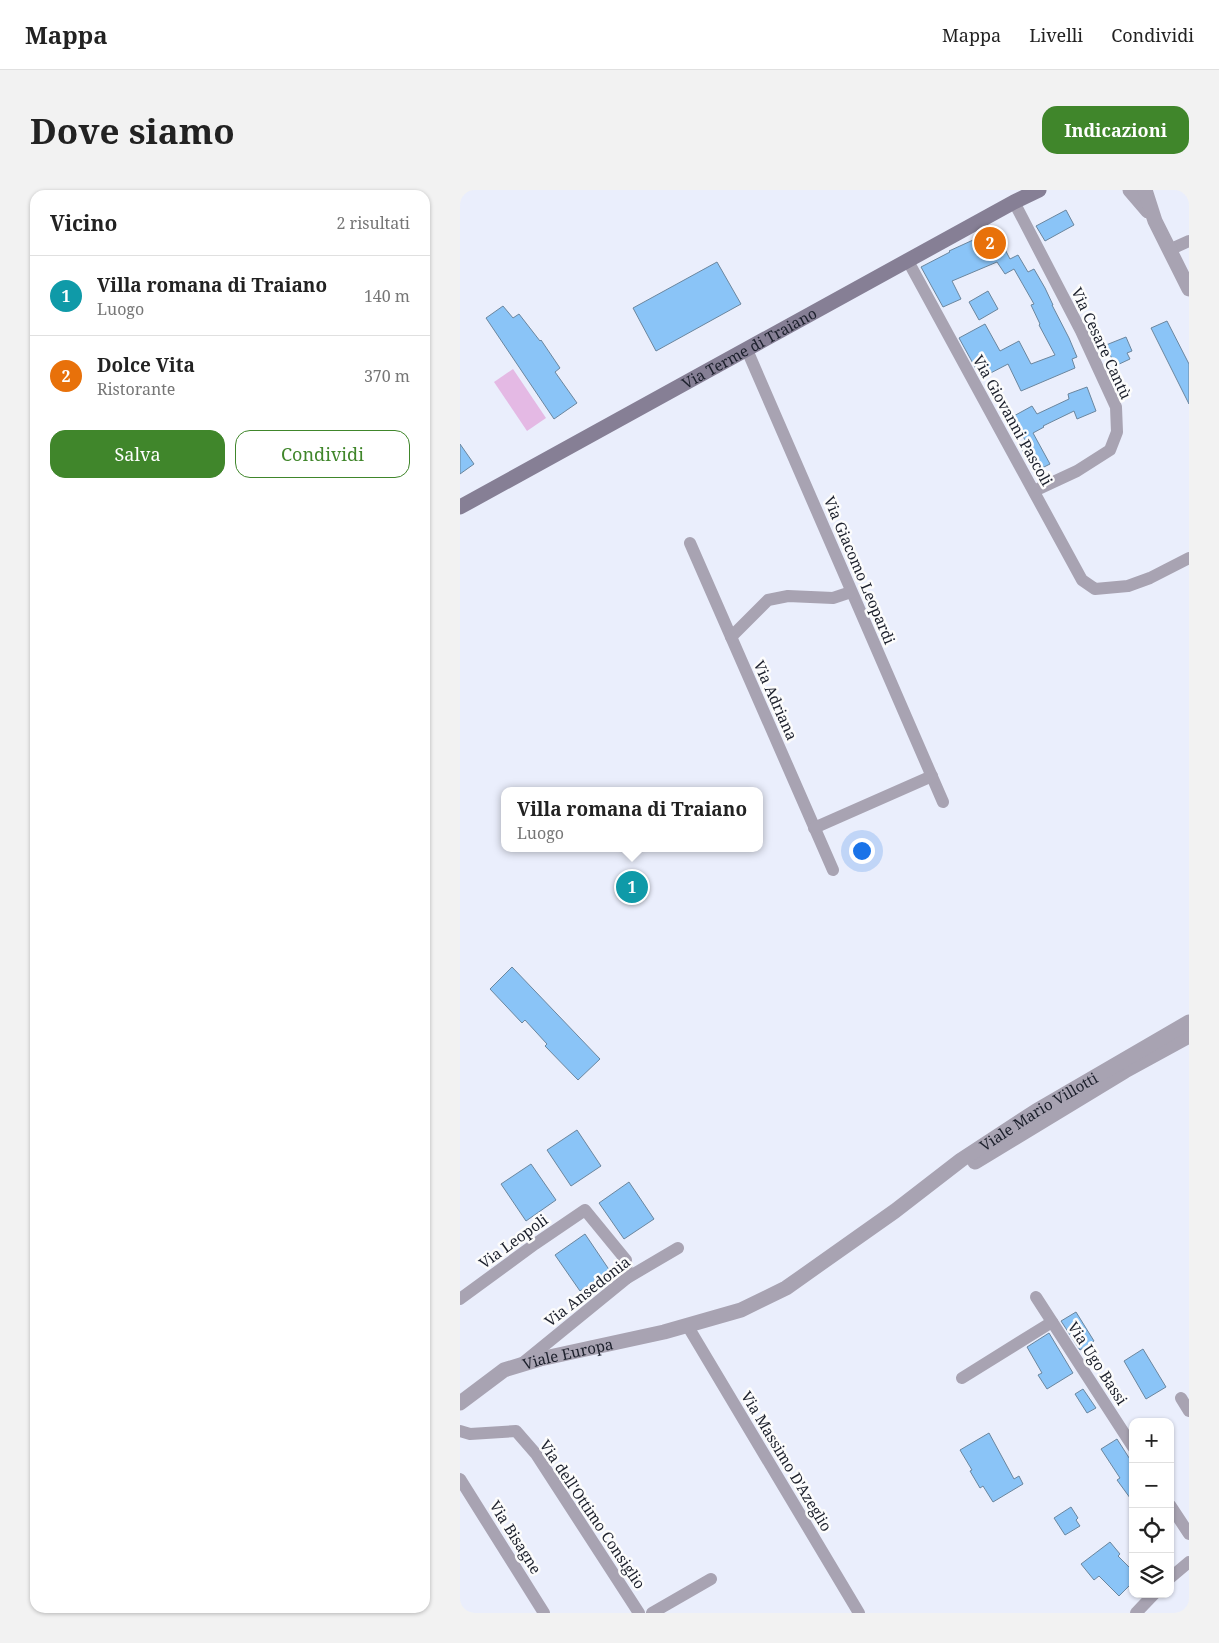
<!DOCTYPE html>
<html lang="it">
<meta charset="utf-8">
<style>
:root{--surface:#fff;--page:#f2f2f2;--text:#222;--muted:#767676;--line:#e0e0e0;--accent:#40862b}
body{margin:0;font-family:"Noto Serif",serif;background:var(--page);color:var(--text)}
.controls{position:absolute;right:15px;bottom:15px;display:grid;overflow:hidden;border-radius:10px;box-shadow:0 1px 4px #0004}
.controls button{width:45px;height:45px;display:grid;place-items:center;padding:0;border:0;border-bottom:1px solid var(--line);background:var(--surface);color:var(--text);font:25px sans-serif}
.you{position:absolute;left:401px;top:660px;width:18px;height:18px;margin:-12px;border:4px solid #fff;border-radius:50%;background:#1a73e8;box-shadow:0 0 0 8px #1a73e833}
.badge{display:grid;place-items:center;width:32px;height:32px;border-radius:50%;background:var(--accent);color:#fff;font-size:16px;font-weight:700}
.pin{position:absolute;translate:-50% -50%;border:2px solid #fff;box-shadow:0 1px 5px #0006}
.popup{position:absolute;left:41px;top:597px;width:262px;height:65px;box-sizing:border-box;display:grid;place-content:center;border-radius:10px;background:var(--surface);filter:drop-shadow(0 1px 4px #0005);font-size:16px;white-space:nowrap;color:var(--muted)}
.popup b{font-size:19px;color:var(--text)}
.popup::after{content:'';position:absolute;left:50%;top:100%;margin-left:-10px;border:10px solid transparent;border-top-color:var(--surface)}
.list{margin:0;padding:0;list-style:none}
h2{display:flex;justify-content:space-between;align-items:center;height:65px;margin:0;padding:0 20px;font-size:21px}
h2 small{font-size:16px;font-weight:400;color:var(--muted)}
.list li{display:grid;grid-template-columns:32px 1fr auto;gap:15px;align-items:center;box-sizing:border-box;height:80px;padding:0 20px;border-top:1px solid var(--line)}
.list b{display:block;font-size:19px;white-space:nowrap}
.list p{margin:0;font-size:16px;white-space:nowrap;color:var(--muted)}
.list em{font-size:16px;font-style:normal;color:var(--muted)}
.actions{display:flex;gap:10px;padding:15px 20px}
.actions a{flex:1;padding:11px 0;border:1px solid var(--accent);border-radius:15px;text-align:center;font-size:18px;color:var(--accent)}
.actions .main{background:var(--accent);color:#fff}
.icon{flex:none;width:28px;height:28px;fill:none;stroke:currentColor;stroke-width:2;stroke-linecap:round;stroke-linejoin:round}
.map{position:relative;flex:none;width:729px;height:1423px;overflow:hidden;border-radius:15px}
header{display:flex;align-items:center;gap:30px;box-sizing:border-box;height:70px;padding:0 25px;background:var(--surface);border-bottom:1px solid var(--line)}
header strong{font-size:24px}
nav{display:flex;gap:28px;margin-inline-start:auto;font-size:18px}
.intro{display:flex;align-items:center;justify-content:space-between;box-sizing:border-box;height:120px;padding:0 30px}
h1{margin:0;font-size:35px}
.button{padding:12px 22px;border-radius:15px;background:var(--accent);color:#fff;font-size:18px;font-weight:700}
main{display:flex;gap:30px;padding:0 30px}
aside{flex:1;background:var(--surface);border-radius:15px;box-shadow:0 1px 4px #0004}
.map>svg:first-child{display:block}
.green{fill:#e4b9e4}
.building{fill:#8ac4f7;stroke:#6b869e}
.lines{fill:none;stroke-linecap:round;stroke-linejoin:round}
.minor{stroke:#a8a3b2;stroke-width:12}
.tertiary{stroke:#a8a3b2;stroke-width:15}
.secondary{stroke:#867f95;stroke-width:15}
.labels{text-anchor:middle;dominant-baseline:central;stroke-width:5;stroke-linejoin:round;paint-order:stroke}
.street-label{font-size:15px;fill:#1b1f2b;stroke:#fcfcfc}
</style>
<header>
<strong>Mappa</strong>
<nav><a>Mappa</a><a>Livelli</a><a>Condividi</a></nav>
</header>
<div class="intro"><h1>Dove siamo</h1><a class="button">Indicazioni</a></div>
<main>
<aside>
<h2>Vicino<small>2 risultati</small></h2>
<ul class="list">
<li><span class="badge" style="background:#0f9aa8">1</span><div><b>Villa romana di Traiano</b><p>Luogo</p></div><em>140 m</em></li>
<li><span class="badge" style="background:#e8710a">2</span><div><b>Dolce Vita</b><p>Ristorante</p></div><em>370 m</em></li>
</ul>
<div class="actions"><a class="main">Salva</a><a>Condividi</a></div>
</aside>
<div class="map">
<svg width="729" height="1423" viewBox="0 0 729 1423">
<rect width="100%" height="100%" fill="#eaeefc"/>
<path class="green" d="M53 179 86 228 67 241 34 192Z"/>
<g class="building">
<path d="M606 20 614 35 585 51 576 36Z"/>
<path d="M535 40 550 69 558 65 568 82 574 79 585 98 593 115H592L609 148 617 167 612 169 615 178 561 201 548 174 521 188 499 148 525 134 540 161 559 151 571 174 595 165 579 135 580 134 571 115 574 114 554 79 545 84 537 72 492 91 501 109 483 117 461 77 490 62 489 61Z"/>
<path d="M257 72 281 114 196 161 173 118Z"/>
<path d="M528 101 538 119 519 130 509 112Z"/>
<path d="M43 116 53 128 59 124 80 151 81 150 100 178 95 182 117 213 94 229 26 128Z"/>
<path d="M707 131 729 174V214L691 138Z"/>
<path d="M666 147 672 161 667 163 670 169 655 176 646 155Z"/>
<path d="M627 197 636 221 617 229 614 221 583 236 584 237 573 243 590 274 574 282 562 260 569 257 552 227 572 216 577 224 609 209 608 204Z"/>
<path d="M0 254 14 274 0 284Z"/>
<path d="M52 777 140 869 118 890 85 856 87 854 65 830 62 833 30 799Z"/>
<path d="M117 940 141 976 111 996 87 960Z"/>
<path d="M71 974 96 1010 66 1031 41 994Z"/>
<path d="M169 992 194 1029 164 1049 139 1013Z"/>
<path d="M125 1044 150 1081 120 1101 95 1065Z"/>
<path d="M616 1122 634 1151 620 1160 601 1131Z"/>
<path d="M589 1143 613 1183 587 1199 578 1185 582 1183 567 1157Z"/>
<path d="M683 1159 706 1197 686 1209 664 1171Z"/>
<path d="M623 1199 636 1218 627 1223 615 1204Z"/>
<path d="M529 1243 554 1289 559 1286 563 1294 533 1312 523 1296 520 1298 510 1281 512 1280 500 1260Z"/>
<path d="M657 1249 673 1274V1312L657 1290 660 1288 641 1259Z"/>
<path d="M611 1317 618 1328 616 1330 620 1336 605 1345 594 1328Z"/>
<path d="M650 1352 660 1364 658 1366 673 1381V1392L659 1406 639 1386 634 1390 621 1374Z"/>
</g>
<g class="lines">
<g class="minor">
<path d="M554 12 621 141 656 217 657 242 650 260 617 281 574 301"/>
<path d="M709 60 729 51"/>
<path d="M448 71 622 390 635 399 668 396 690 388 729 368"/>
<path d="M287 160 483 612"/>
<path d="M230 353 373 680"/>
<path d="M271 447 308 410 328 406 373 408 391 402"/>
<path d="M354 638 472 586"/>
<path d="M576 1107 673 1257"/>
<path d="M0 1109 75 1054 125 1020 166 1070 167 1088"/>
<path d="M227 1135 399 1423"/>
<path d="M64 1172 167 1088 218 1058"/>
<path d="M502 1188 592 1132"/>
<path d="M721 1208 729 1221"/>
<path d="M0 1241 10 1244 56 1241 76 1264 179 1423"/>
<path d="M0 1289 84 1423"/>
<path d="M710 1315 729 1344"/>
<path d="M710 1388 729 1372"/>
<path d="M192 1423 251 1389"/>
<path d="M676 1423 694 1404"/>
</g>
<g class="tertiary">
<path d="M670 0 688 21"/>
<path d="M685 0 695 31 729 99"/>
<path d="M515 972 665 881 729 846"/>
<path id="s1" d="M0 1213 44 1180 80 1169 204 1142 281 1120 326 1098 435 1021 501 970 576 921 729 832"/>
</g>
<path class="secondary" id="s2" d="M0 317 554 12 579 0"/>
</g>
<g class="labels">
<g class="street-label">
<text transform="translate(642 153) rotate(65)">Via Cesare Cantù</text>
<text stroke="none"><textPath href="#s2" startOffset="330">Via Terme di Traiano</textPath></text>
<text transform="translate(553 230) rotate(61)">Via Giovanni Pascoli</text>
<text transform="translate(400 380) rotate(67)">Via Giacomo Leopardi</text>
<text transform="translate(316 510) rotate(66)">Via Adriana</text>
<text stroke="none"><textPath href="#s1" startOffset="658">Viale Mario Villotti</textPath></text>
<text transform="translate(53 1051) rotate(-36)">Via Leopoli</text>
<text transform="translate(127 1101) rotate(-38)">Via Ansedonia</text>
<text stroke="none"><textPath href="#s1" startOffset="121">Viale Europa</textPath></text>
<text transform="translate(638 1173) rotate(57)">Via Ugo Bassi</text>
<text transform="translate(327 1271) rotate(59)">Via Massimo D'Azeglio</text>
<text transform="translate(133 1324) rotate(56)">Via dell'Ottimo Consiglio</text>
<text transform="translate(56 1347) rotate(58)">Via Bisagne</text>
</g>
</g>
</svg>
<div class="controls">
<button>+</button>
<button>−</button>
<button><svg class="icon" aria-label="locate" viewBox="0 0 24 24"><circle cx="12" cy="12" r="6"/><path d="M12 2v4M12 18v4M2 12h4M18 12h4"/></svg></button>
<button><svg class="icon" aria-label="layers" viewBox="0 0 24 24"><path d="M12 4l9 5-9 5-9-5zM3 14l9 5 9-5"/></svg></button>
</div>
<div class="you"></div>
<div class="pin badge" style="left:172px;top:697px;background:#0f9aa8">1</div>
<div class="popup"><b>Villa romana di Traiano</b>Luogo</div>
<div class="pin badge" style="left:530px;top:53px;background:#e8710a">2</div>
</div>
</main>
